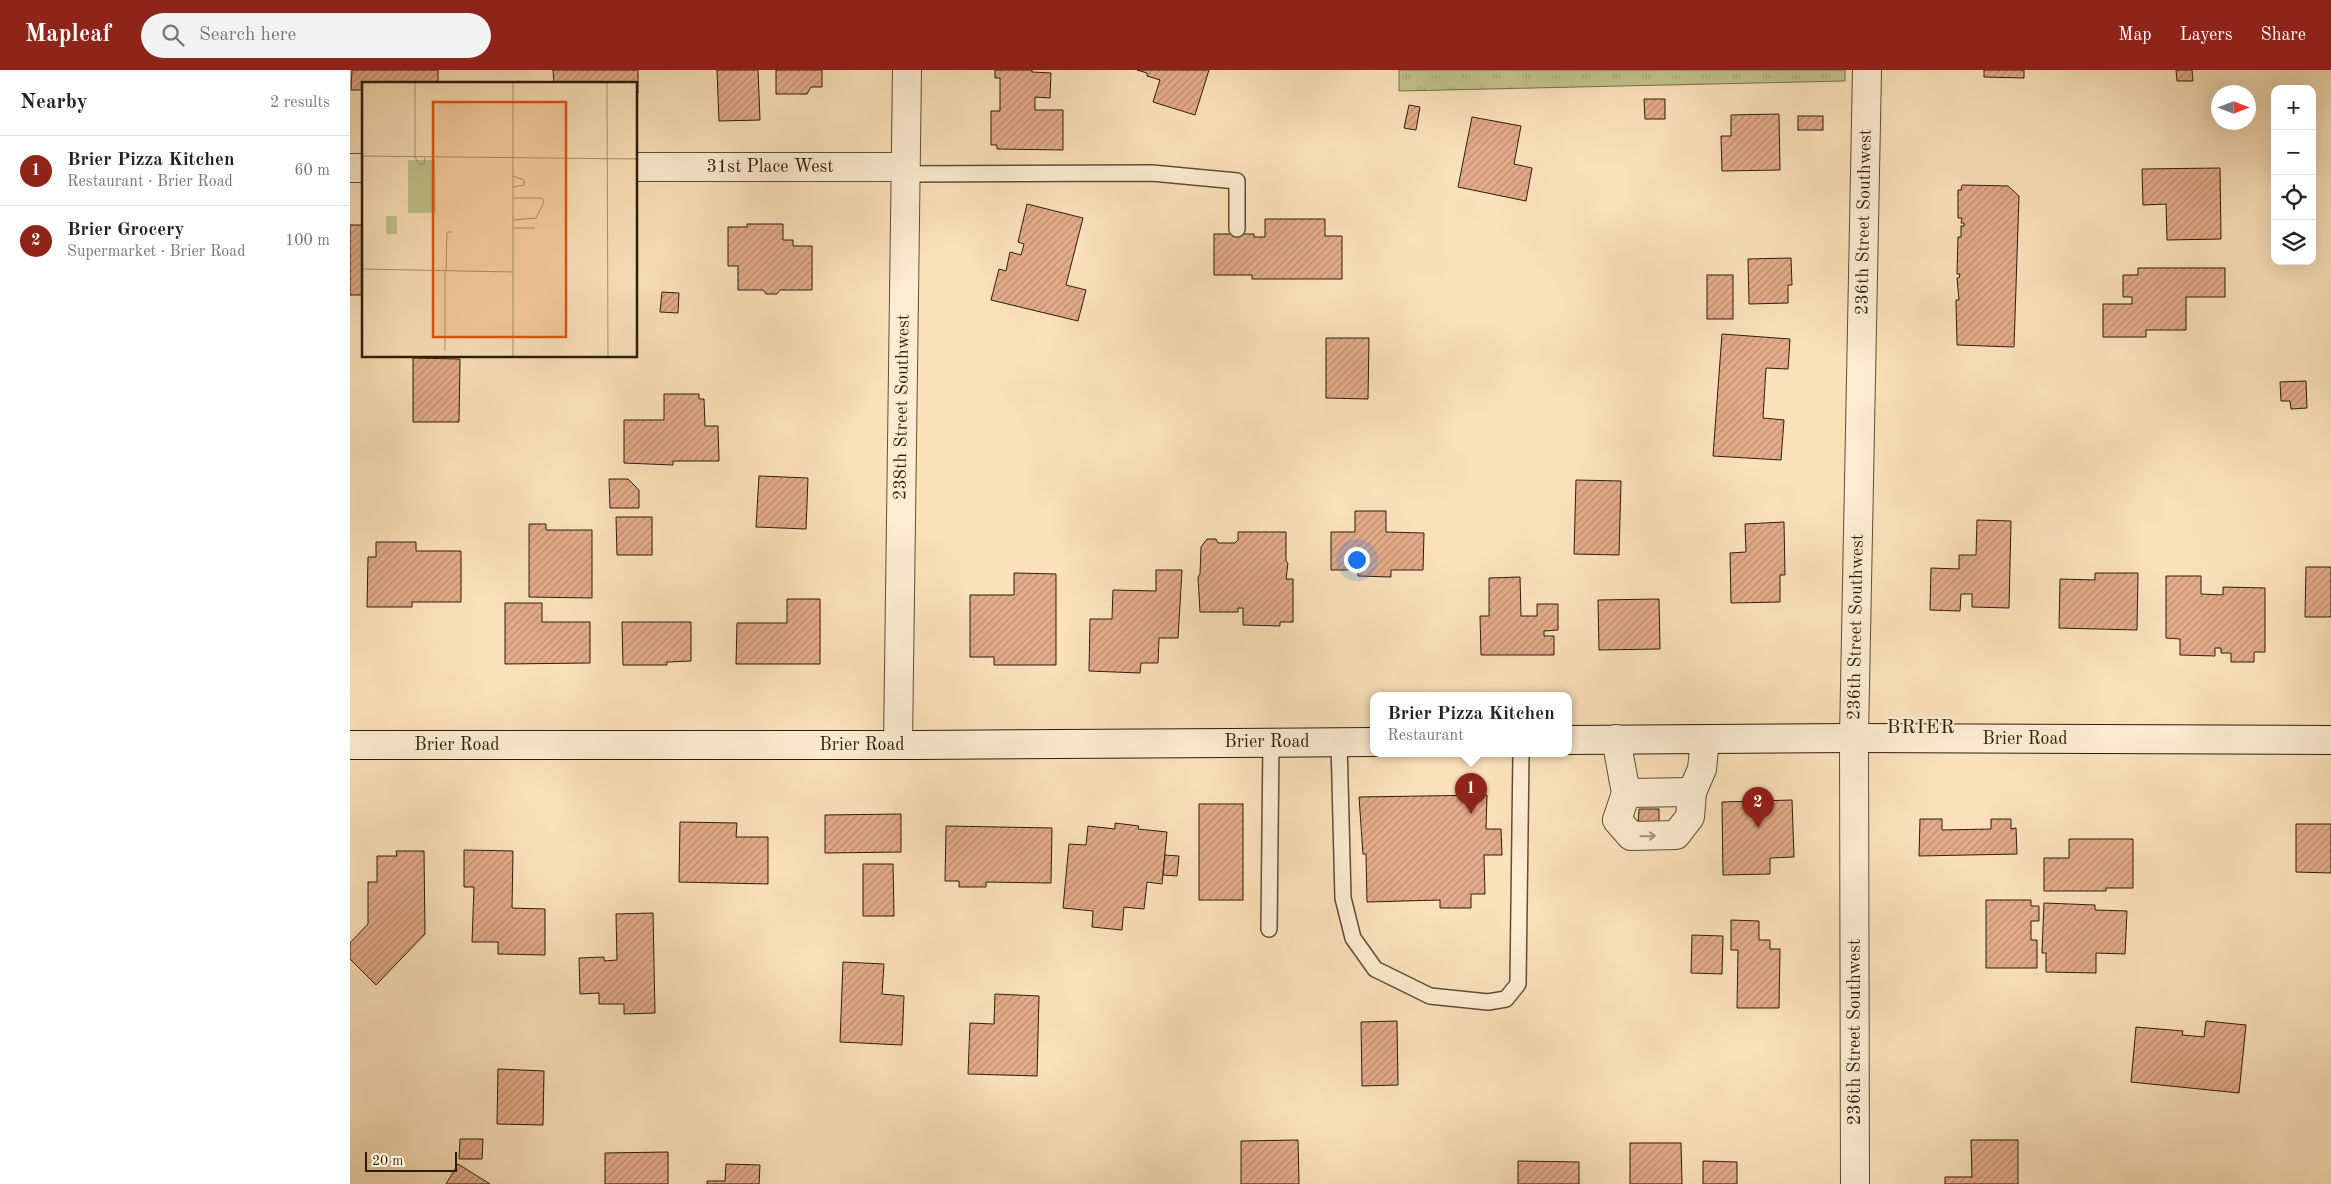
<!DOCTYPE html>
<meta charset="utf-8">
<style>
:root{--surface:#fff;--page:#f2f2f2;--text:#222;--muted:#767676;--line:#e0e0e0;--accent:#8f2418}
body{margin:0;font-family:"Old Standard TT",serif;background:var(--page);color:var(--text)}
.controls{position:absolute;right:15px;top:15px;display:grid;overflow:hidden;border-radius:10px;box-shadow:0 5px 20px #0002}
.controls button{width:45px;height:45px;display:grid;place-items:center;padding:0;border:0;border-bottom:1px solid var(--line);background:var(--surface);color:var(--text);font:25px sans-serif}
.compass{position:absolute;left:1861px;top:15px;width:45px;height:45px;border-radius:50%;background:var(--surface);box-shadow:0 5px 20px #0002;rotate:90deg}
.scale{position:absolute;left:15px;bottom:12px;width:92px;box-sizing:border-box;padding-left:5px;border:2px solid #2d1d07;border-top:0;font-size:14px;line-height:18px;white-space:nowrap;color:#2d1d07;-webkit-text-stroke:4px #fcecd2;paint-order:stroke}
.you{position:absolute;left:1006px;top:489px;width:18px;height:18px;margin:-12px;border:4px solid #fff;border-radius:50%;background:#1a73e8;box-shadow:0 0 0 8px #1a73e833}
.badge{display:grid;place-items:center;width:32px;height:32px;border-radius:50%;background:var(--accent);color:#fff;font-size:16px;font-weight:700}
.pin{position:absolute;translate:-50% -41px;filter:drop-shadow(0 1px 2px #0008)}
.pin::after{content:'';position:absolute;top:26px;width:18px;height:15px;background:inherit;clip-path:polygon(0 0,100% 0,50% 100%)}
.popup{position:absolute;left:1020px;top:622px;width:202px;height:65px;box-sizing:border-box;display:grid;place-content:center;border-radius:10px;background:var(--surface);filter:drop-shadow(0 1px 4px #0005);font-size:16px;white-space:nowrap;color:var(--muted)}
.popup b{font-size:19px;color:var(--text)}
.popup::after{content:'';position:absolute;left:50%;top:100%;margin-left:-10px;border:10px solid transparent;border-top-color:var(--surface)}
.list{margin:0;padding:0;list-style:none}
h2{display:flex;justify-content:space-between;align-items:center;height:65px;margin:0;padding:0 20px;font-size:21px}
h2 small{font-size:16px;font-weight:400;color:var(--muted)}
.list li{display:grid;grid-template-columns:32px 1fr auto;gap:15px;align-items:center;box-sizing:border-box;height:70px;padding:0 20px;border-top:1px solid var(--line)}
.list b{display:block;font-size:19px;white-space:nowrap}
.list p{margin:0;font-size:16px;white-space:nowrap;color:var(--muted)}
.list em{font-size:16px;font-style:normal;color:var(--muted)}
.icon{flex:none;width:28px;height:28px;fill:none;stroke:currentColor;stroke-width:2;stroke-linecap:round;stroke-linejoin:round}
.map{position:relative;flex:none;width:1981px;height:1114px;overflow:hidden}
header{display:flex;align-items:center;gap:30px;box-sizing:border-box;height:70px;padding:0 25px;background:var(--accent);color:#fff}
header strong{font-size:24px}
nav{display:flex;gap:28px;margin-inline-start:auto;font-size:18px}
.search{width:350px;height:45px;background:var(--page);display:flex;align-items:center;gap:12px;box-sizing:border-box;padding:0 18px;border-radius:28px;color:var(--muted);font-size:19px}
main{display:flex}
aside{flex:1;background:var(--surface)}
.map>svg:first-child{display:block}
.park{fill:url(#park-tufts);stroke:#78704a}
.building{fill:url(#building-hatch);stroke:#2d1d07}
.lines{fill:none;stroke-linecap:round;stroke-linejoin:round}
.service-casing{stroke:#604e34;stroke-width:18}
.minor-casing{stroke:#604e34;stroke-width:30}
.tertiary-casing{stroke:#604e34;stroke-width:30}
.secondary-casing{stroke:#2d1d07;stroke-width:30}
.service{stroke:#fcecd2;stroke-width:15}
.minor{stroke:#fcecd2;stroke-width:28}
.tertiary{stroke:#fcecd2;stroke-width:28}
.secondary{stroke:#fcecd2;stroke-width:28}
.oneway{stroke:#9f8f77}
.labels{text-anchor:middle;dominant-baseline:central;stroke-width:4;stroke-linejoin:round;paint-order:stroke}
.street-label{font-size:18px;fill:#2d1d07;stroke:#fcecd2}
.quarter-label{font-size:20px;letter-spacing:1px;fill:#2d1d07;stroke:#fcecd2}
.inset-road{fill:none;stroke:#a89372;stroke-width:1}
.view{fill:#df560c;fill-opacity:0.15;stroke:#df560c;stroke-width:2.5}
.inset-edge{fill:none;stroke:#2d1d07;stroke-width:2.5}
</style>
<header>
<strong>Mapleaf</strong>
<div class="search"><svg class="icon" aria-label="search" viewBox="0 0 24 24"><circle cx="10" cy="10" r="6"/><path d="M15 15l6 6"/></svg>Search here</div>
<nav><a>Map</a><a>Layers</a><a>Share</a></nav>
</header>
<main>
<aside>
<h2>Nearby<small>2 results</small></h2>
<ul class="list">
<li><span class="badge">1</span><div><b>Brier Pizza Kitchen</b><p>Restaurant · Brier Road</p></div><em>60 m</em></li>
<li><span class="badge">2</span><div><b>Brier Grocery</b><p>Supermarket · Brier Road</p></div><em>100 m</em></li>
</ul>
</aside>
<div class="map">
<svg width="1981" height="1114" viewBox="0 0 1981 1114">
<defs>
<pattern id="park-tufts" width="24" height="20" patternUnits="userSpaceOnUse" patternTransform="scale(1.25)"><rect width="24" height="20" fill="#c2c28c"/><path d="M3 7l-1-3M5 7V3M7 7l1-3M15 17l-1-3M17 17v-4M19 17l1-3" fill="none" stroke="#a7a677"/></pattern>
<pattern id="building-hatch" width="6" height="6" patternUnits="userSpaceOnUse" patternTransform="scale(1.25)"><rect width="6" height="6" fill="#e5ac8b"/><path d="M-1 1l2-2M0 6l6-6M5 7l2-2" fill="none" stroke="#ba8b70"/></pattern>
</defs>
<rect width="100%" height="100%" fill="#fae1ba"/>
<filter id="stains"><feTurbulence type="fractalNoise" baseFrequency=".004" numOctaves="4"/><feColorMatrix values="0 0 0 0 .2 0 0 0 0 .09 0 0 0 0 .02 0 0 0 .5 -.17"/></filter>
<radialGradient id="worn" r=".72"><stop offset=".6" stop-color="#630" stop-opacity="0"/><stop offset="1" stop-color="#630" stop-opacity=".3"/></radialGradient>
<path class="park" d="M1049 0H1495V11L1049 21Z"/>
<g class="building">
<path d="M2 0H88V14H14V20H1Z"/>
<path d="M203 0H288V23L286 14H204Z"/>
<path d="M367 0H408L410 50 369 51Z"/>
<path d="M426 0H472V17H461L457 24H426Z"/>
<path d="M645 0H682V2L701 3 700 28 685 27V40H713V80L647 79V75H641V41H650V8H645Z"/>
<path d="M787 0H859L845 45 803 32 810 10 797 6V3Z"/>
<path d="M1634 0H1674V8L1634 7Z"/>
<path d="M1826 0H1842L1843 11H1827Z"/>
<path d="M1294 29H1315V49H1295Z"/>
<path d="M1059 35 1070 37 1066 60 1054 58Z"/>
<path d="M1429 44 1430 100 1372 101 1371 66H1381V45Z"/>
<rect x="1448" y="46" width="25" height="14"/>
<path d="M1122 47 1171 56 1164 94 1182 98 1176 131 1108 117Z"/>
<path d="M1870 98 1871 169 1817 170 1816 134 1793 135 1792 99Z"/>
<path d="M1612 115 1658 116 1669 126 1664 277 1607 275 1606 230H1609L1607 208H1609L1610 204H1607L1608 167H1611V156H1614V153H1611L1612 148H1608V120H1611Z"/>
<path d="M677 134 733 148 716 215 736 220 728 251 641 230 649 199 656 201 660 182 671 185 674 174 668 172Z"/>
<path d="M915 149H975V166H992V209H902V205H864V164H904V167H915Z"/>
<path d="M397 154H433V170H443V176H462V220H430L427 224H416L413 220H388V196H378V157H397Z"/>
<rect x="0" y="155" width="14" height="70"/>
<path d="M1441 188 1442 215H1438V233L1399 234 1398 189Z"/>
<path d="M1788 198H1875V227H1836V260H1796V267H1753V234H1782V227H1773V205H1788Z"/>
<rect x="1357" y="205" width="26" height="44"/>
<path d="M312 222 329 223 328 243 310 242Z"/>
<path d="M1372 264 1440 269 1438 299 1416 298 1413 348 1434 350 1431 390 1363 386Z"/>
<path d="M976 268H1019L1018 329 976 328Z"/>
<path d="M63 288 110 289 109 352H63Z"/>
<path d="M1956 311 1957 338 1941 339 1940 331H1931L1930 312Z"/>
<path d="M314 324H349V329H354L355 356H368L369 391H323V395L274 393V350H314Z"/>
<path d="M409 406 458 408 456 459 406 457Z"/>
<path d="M259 409H278L289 420V438H260Z"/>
<path d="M1226 410 1271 411 1269 485 1224 484Z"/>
<path d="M1005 441H1036V462L1074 463 1073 500H1041V507L1008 506V500H981V462H1005Z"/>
<path d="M266 447H302V485H267Z"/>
<path d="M1627 450 1661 451 1659 538 1622 537V524H1611L1610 541 1580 540 1581 498 1609 499V485H1626Z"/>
<path d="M1434 452 1435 505H1430V532L1381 533 1380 483 1396 482 1395 454Z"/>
<path d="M179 454H196V460H242V528L179 527Z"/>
<path d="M888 462H936V491L938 493 936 509H943V552H930V556L893 555V538H888V542H850L848 507 850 504 851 477 857 469H866L868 473H885L888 470Z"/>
<path d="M26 472H66V481H111V532H62V537H17L18 487H26Z"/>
<path d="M1956 497H1981V547H1955Z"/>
<path d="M806 500H832L828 568H809L808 593H791L790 603 739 601 740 549H762L763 520 806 521Z"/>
<path d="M664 503 706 504V595H644V587H620V525H664Z"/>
<path d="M1745 503H1788L1787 560 1709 558 1710 509 1745 510Z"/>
<path d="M1816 506H1851V524L1873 525V517L1915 518V582H1904V592H1881V583H1871V578H1865V586L1830 585V569L1816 568Z"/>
<path d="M1170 507 1171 546H1187V534H1208V560L1194 561V566H1204V585H1131L1130 546H1139V508Z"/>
<path d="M437 529H470V594H386L387 553H437Z"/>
<path d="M1309 529 1310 579 1249 580 1248 530Z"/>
<path d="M155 533H192V552H240V593L155 594Z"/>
<path d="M272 552H341V591L317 592V595H273Z"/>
<path d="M1137 725 1136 759H1151L1152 785H1134L1135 824H1121V838H1090V830L1017 832 1016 784H1013L1009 727Z"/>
<path d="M1442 730 1444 787 1420 788V804L1373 805 1372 732Z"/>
<rect x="849" y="734" width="44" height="96"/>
<path d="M1289 739H1309V755H1288Z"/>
<path d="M551 744V782L475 783V745Z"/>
<path d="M1570 749H1592V760L1641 759V749H1661V759L1666 758 1667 784 1569 786Z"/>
<path d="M330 752 387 753 386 767H418V814L329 812Z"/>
<path d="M765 753 789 756 788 759 817 762 812 814 797 812 794 839 774 837 772 860 742 857 743 841 713 838 719 774 736 775 738 756 765 759Z"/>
<path d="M1946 754H1981V803L1946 802Z"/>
<path d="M596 756 702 758 701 813 636 812V817H609V811H595Z"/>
<path d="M1719 769H1783V818H1756V821H1694V788H1719Z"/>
<path d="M114 780 163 781 162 838 195 839V885L148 884V872H122L124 817H114Z"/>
<path d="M46 781H74L75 864 26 915 0 889V873L18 854V812H27V786H47Z"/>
<path d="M815 785 829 786 827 806 813 805Z"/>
<path d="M513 794H543L544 846H513Z"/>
<path d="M1636 830H1681V836H1689V851H1681V870H1687V898H1636Z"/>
<path d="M1694 833 1745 835V840L1777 841 1775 884 1746 883V903L1696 902V883H1692Z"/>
<path d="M303 843 305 943 274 944V934H249V923L230 924 229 888 254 887V891L267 890 266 844Z"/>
<path d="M1381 850 1409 851V870H1420V879H1430L1429 938H1387L1388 880H1381Z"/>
<path d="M1342 865 1373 866 1372 904 1341 903Z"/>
<path d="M493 892 534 894 532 924 554 926 552 975 490 972Z"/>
<path d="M645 924 689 926 687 1006 618 1004 620 953 644 954Z"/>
<path d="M1047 951 1048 1015 1012 1016 1011 952Z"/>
<path d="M1856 951 1896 955 1889 1023 1781 1012 1786 957 1833 961 1832 965 1854 967Z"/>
<path d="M148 999 194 1001 193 1055 147 1054Z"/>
<path d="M110 1069H133L132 1089H109Z"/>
<path d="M948 1070 949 1114H891V1071Z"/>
<path d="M1621 1070H1668V1114H1595V1107H1622Z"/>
<path d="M1280 1073H1331L1332 1114H1280Z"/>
<path d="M318 1082V1114H255V1083Z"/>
<path d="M1168 1091 1229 1092V1114H1168Z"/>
<path d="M1353 1091 1387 1092V1114H1353Z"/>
<path d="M108 1094 140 1114H96Z"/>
<path d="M376 1094 410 1095 409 1114H357V1111H375Z"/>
</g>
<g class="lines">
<g class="service-casing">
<g id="service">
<path d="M555 104 802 103 887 111V159"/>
<path d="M989 672 993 828 1003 868 1025 899 1080 926 1138 932 1156 929 1168 914 1171 683"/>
<path d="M919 859 921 672"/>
</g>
</g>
<g class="minor-casing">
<g id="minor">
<path d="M286 97H555"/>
<path d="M0 98H14"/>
<path d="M1266 669 1276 723 1267 750 1281 766 1326 765 1340 747 1342 722 1352 699 1355 669"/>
<path d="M548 675 557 0"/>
<path d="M1276 723 1342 722"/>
</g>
</g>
<g class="tertiary-casing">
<path id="tertiary" d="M1505 1114 1504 668 1517 0"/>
</g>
<g class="secondary-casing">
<g id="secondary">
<path d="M1218 670 1504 668 1981 670"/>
<path d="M0 675H565L1024 672"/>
</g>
</g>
<use href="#service" class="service"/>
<use href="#minor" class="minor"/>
<use href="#tertiary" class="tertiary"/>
<use href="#secondary" class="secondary"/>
</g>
<defs><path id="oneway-shaft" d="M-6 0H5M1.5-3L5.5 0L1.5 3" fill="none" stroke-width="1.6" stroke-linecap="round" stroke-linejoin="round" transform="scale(1.25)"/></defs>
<use class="oneway" href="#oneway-shaft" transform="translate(1298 766) rotate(-1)"/>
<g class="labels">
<g class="street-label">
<text x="420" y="97">31st Place West</text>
<text transform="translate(1514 152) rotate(-89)">236th Street Southwest</text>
<text transform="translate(552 337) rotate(-89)">238th Street Southwest</text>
<text transform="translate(1506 557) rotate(-89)">236th Street Southwest</text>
<text x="1675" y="669">Brier Road</text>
<text x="917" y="672">Brier Road</text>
<text x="107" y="675">Brier Road</text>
<text x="512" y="675">Brier Road</text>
<text transform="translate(1505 962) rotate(-90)">236th Street Southwest</text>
</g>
<g class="quarter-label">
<text x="1571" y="658">BRIER</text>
</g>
</g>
<g transform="translate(12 12)">
<rect width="275" height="275" fill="#fae1ba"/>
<path d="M24 134H35V152H24Z" fill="#c2c28c"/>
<path d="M46 78H73L74 131H46Z" fill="#c2c28c"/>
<path class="inset-road" d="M53 0V75L57 83 62 82 63 75M245 0 246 275M0 74 275 77M151 94 162 98V103L151 105M151 116H180L182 120 174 136 151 138M151 146H173M0 187 151 190M83 189V269M84 189 85 150H90M151 275V0"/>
<path class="view" d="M71 20H204V255H71Z"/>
<rect width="275" height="275" class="inset-edge"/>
</g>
<rect width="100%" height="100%" filter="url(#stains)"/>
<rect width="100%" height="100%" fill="url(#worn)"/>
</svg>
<div class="controls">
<button>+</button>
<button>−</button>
<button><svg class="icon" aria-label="locate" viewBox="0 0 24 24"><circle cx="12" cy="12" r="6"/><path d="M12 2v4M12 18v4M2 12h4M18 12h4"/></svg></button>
<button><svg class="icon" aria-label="layers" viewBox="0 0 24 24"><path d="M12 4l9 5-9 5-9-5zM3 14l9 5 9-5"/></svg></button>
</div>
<svg class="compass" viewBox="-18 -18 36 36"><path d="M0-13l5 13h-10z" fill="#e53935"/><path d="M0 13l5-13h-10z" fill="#767676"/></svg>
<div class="scale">20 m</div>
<div class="you"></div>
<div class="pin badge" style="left:1121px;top:744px">1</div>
<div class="popup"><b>Brier Pizza Kitchen</b>Restaurant</div>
<div class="pin badge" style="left:1408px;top:758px">2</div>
</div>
</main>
